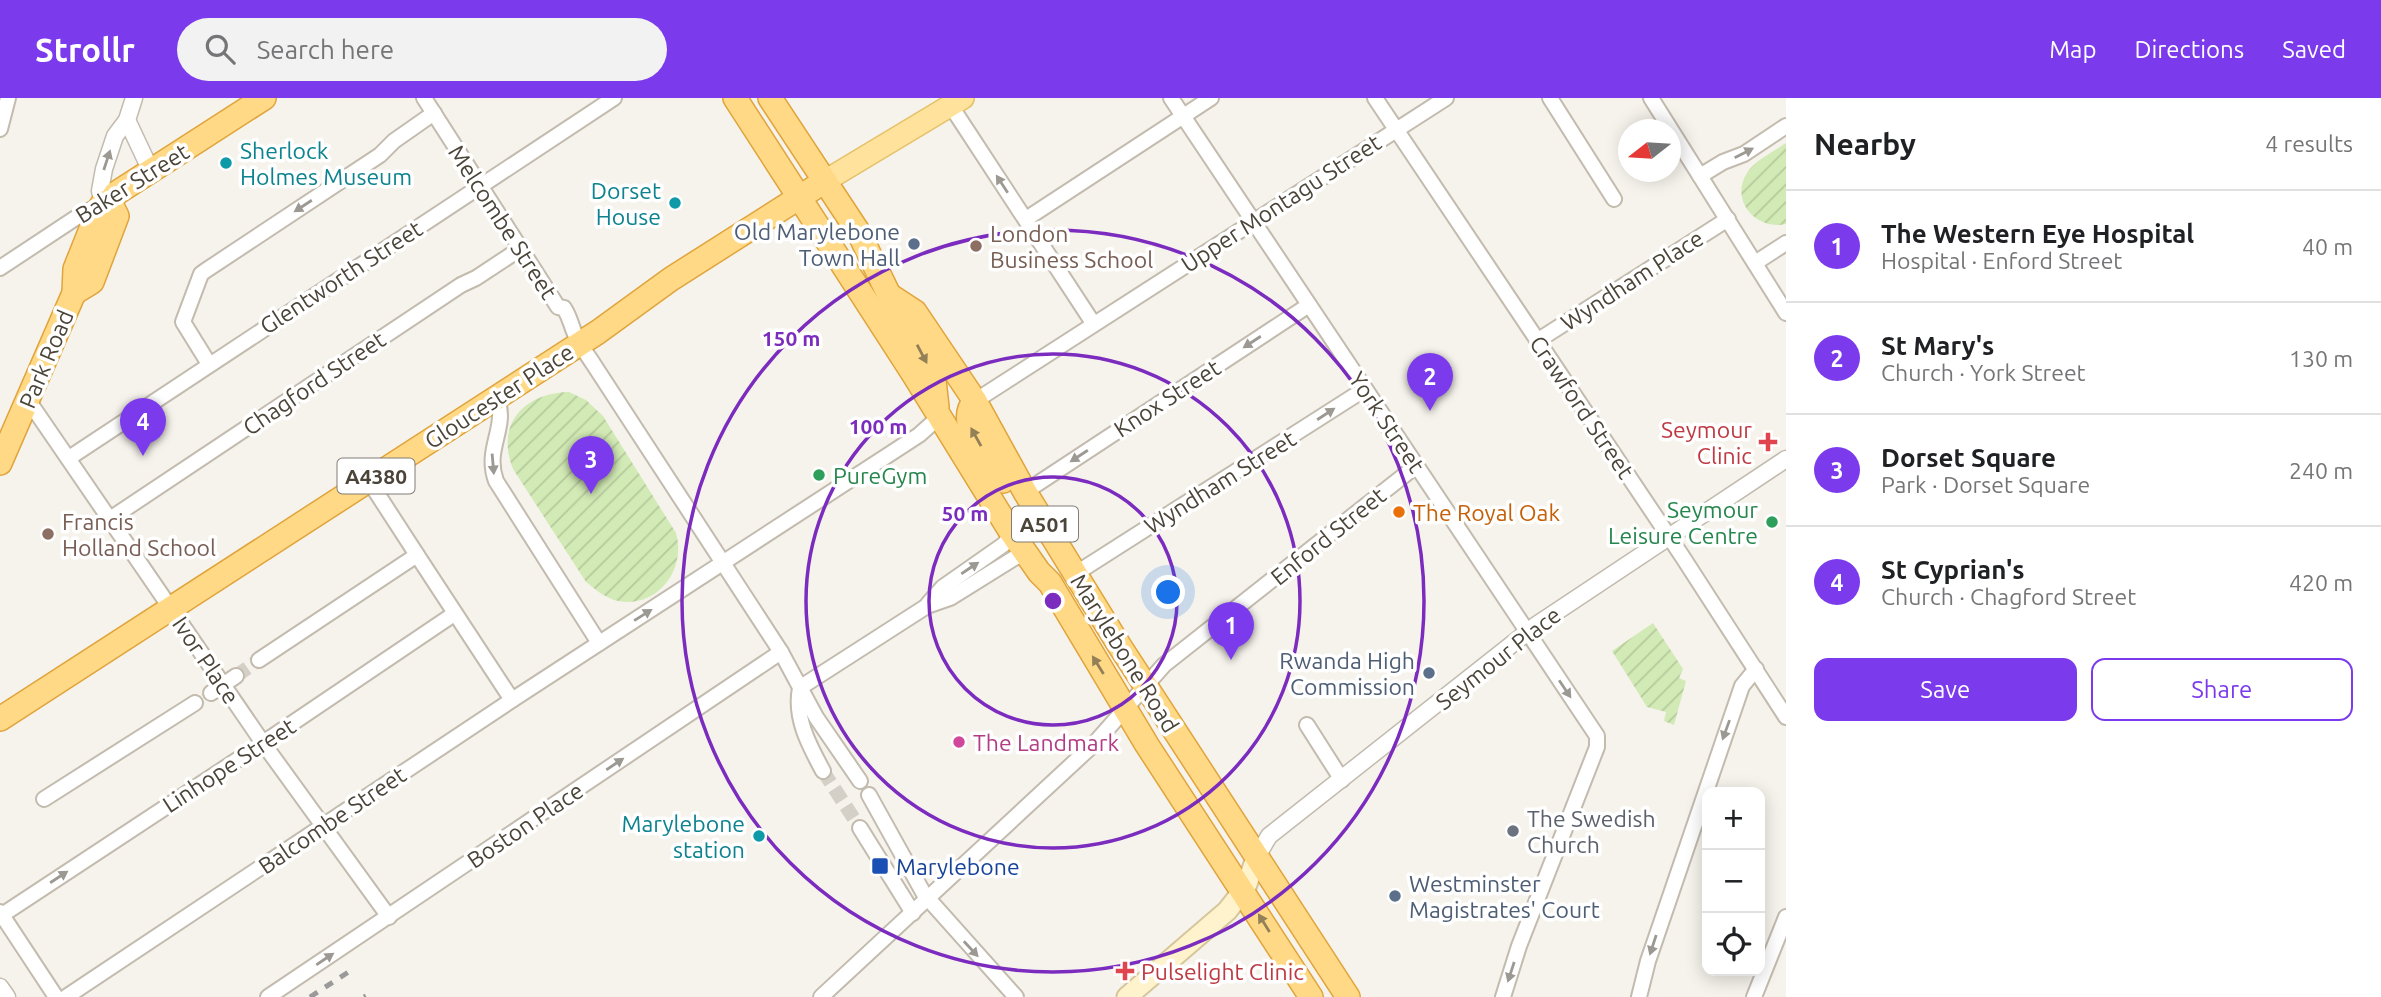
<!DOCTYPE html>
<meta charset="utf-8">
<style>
:root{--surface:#fff;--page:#f2f2f2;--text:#202124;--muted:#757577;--line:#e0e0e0;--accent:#7c3aed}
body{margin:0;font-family:Ubuntu,sans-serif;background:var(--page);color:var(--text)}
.controls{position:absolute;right:21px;bottom:21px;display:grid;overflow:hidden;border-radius:14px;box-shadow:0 4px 18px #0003}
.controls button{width:63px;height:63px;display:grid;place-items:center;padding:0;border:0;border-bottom:2px solid var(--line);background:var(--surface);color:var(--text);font:35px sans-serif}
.compass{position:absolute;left:1618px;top:21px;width:63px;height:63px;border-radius:50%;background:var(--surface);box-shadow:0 4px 18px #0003;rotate:253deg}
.you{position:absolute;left:1169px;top:495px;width:24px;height:24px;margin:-18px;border:5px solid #fff;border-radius:50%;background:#1a73e8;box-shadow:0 0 0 10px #1a73e833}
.badge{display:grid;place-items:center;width:46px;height:46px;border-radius:50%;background:var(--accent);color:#fff;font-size:23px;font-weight:700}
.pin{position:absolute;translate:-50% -58px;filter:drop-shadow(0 2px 4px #0008)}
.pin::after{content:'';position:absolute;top:37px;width:24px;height:21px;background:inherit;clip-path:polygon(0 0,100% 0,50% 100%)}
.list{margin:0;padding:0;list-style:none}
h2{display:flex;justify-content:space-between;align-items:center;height:91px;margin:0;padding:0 28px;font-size:30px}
h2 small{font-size:23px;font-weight:400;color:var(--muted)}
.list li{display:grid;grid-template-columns:46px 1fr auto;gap:21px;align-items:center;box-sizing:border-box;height:112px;padding:0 28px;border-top:2px solid var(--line)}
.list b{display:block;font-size:26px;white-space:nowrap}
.list p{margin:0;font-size:23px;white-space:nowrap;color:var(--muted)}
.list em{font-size:23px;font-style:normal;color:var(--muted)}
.actions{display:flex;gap:14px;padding:21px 28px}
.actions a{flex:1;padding:16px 0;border:2px solid var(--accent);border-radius:14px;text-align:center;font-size:24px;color:var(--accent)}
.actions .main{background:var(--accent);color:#fff}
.icon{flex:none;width:38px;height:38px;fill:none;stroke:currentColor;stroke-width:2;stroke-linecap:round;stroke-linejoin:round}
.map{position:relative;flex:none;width:1786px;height:899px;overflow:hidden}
header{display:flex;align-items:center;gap:42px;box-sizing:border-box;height:98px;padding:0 35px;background:var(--accent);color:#fff}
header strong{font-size:33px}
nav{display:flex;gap:38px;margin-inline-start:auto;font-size:24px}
.search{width:490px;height:63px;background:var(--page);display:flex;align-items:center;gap:18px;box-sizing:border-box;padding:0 24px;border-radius:38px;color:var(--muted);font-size:26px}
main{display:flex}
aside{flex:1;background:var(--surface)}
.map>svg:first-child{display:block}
.garden{fill:url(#garden-furrows)}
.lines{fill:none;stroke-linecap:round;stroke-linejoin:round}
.minor-tunnel{stroke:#d4d0c8;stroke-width:14;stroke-dasharray:14 7;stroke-linecap:butt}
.minor-casing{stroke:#c2bbae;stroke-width:18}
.tertiary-casing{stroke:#c2bbae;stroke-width:19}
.secondary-casing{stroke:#d6c79b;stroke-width:23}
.primary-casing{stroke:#e6c16a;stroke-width:24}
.trunk-casing{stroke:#e0a43c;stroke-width:26}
.minor{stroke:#fff;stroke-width:14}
.tertiary{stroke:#fff;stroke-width:16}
.secondary{stroke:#fff3cd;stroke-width:19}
.primary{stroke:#ffe39c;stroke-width:21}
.trunk{stroke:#ffd985;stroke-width:23}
.rail{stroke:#9a9a9a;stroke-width:5;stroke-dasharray:9 9;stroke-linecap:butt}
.oneway{fill:#9c9892}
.oneway2{fill:#938057}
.ring{fill:none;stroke:#7b2cbf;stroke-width:3.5}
.culture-dot{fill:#0f9aa8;stroke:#fff;stroke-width:2.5}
.service-dot{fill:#5c6f8a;stroke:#fff;stroke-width:2.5}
.education-dot{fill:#8d6e63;stroke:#fff;stroke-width:2.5}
.health-dot{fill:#e0444e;stroke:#fff;stroke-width:2.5}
.leisure-dot{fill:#2e9e5b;stroke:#fff;stroke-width:2.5}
.food-dot{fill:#e8710a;stroke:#fff;stroke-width:2.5}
.hotel-dot{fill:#d1479c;stroke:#fff;stroke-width:2.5}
.worship-dot{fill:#6b7280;stroke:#fff;stroke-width:2.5}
.transit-dot{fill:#1a4fb4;stroke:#fff;stroke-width:2.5}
.labels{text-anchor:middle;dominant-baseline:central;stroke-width:7;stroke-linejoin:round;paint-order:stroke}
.shield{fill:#fff;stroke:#817c74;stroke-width:2}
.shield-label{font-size:21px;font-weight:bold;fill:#4b4439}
.culture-label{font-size:23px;fill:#0d838f;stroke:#fff;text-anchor:end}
.street-label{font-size:23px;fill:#4b4439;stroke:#fff}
.service-label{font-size:23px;fill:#4e5e75;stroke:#fff;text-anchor:end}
.education-label{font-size:23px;fill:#785e54;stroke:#fff;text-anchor:start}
.health-label{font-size:23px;fill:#be3a42;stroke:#fff;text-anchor:end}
.leisure-label{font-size:23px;fill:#27864d;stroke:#fff;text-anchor:start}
.food-label{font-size:23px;fill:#c56008;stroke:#fff;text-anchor:start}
.hotel-label{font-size:23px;fill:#b23c85;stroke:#fff;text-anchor:start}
.worship-label{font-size:23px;fill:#5b616d;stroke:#fff;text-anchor:start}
.transit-label{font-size:23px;fill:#164399;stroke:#fff;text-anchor:start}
.centre{fill:#7b2cbf;stroke:#fff;stroke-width:3.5}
.ring-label{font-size:21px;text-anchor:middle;font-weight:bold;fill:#7b2cbf;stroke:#fff;stroke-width:7;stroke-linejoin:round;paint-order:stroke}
</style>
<header>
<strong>Strollr</strong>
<div class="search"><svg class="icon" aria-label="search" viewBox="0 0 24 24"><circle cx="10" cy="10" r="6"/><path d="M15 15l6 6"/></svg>Search here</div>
<nav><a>Map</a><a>Directions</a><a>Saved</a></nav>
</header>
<main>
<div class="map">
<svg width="1786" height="899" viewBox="0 0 1786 899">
<defs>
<pattern id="garden-furrows" width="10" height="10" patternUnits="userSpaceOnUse" patternTransform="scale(1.75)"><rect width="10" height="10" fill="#d2eab5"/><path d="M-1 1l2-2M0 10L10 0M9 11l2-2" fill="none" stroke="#b6ca9c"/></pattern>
</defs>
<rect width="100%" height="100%" fill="#f6f3ec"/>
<g class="garden">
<path d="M1786 45V126C1757 133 1729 103 1747 75 1755 62 1773 54 1786 45Z"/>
<path d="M569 294 586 302 603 318 676 435C687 473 655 513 614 502 603 498 595 491 586 484L513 371C495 326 524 295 569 294Z"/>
<path d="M1653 525 1683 571 1679 580 1686 583 1674 627 1664 623 1666 614 1647 609 1612 553Z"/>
</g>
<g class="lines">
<g class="minor-tunnel">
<path d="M236 578 259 562"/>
<path d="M823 673 860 730"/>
</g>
<g class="minor-casing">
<g id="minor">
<path d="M424 0 558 209 564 210C569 218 570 223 573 231 577 244 587 256 594 267L781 554 816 619 860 683"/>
<path d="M1171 0 1597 638V649L1519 848 1503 899"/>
<path d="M1375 0 1682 458 1786 619"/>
<path d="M1550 0 1614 101"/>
<path d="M1651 0 1786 215"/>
<path d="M951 8 1093 225"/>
<path d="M0 31 8 0"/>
<path d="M1700 78 1723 64 1744 56 1786 28"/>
<path d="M1026 121 1211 0"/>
<path d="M1755 165 1786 145"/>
<path d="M0 170 77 119 102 106"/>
<path d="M1537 243 1728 121"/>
<path d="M209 266 183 224 201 176 205 173 380 57 394 43 434 15"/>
<path d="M497 300C508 331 484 350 496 383L599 545"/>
<path d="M28 302 263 645 389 819"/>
<path d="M975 303 1446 0"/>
<path d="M69 360 614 0"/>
<path d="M1025 394 1309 207"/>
<path d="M110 421 461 187 476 180 520 151"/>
<path d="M417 457 512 602"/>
<path d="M1075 476 1365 291"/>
<path d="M928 506 943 489 1003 447 1007 443 1009 431"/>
<path d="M259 562 417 457 369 383"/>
<path d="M801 589 927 508 950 500 1016 459H1028"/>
<path d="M800 590C794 620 809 647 823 673"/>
<path d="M211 595 236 578"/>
<path d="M1307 627 1342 682"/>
<path d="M869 697 924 796 1016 899"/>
<path d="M44 701 195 605"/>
<path d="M860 730 913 815"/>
<path d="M0 814 56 899"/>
<path d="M2 817 263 645 454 516"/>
<path d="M66 899 512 602 919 337 938 320"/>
<path d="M268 899 781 554"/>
<path d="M821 899 1094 646 1164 567 1416 368"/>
<path d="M1639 899 1648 863 1742 588 1756 571"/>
<path d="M1754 899 1786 819"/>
</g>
</g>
<g class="tertiary-casing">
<g id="tertiary">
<path d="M127 22 151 73"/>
<path d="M103 105 100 93 104 71 115 38 127 22 134 0"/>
<path d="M1256 760 1269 738 1535 528 1786 361"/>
<path d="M0 889 7 899"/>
</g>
</g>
<g class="secondary-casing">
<path id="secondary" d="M1127 899 1227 813 1246 789 1256 760"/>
</g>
<g class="primary-casing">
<path id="primary" d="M825 83 963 0"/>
</g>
<g class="trunk-casing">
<g id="trunk">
<path d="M735 0 914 277 1009 431 1039 474 1050 485 1147 647 1311 899"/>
<path d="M770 0 859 135 889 197 928 266 934 282 937 309"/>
<path d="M74 195 92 184 117 118 110 104"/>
<path d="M889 197 915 214 975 303 1025 394 1119 547 1348 899"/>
<path d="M975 303C954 325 990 363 1003 383"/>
<path d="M0 365 74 195 75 171 99 111 103 105 110 104 115 96 264 0"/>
<path d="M0 621 598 234 671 181 825 83"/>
</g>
</g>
<use href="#minor" class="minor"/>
<use href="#tertiary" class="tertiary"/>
<use href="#secondary" class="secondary"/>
<use href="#primary" class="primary"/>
<use href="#trunk" class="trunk"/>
<g class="rail">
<path d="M310 899 350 873"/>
<path d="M364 899 366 898"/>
</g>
</g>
<defs><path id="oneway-solid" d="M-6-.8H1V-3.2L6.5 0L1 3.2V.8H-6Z" transform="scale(1.75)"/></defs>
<g class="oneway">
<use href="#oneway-solid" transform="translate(1744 55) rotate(-27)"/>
<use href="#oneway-solid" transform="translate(107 62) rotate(-72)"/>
<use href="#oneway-solid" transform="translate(1002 86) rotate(-123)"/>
<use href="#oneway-solid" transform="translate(303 108) rotate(147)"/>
<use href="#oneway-solid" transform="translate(1252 244) rotate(147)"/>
<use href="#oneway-solid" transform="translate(1326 316) rotate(-33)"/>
<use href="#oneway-solid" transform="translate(1079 358) rotate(147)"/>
<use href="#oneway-solid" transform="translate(493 366) rotate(85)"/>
<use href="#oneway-solid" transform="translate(970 470) rotate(-34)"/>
<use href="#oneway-solid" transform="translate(643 517) rotate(-32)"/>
<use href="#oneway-solid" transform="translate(1565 591) rotate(56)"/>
<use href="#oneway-solid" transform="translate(1726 632) rotate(110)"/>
<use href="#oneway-solid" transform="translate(615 666) rotate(-34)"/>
<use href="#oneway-solid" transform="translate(59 779) rotate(-33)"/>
<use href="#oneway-solid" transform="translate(1653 847) rotate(108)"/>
<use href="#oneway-solid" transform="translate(971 851) rotate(47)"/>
<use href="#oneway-solid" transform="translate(325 861) rotate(-34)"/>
<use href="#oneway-solid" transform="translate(1511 874) rotate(108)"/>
</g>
<g class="oneway2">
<use href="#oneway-solid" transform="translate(922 256) rotate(62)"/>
<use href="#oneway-solid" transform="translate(976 339) rotate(-119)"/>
<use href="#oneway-solid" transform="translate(1098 567) rotate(-122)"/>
<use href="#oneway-solid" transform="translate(1264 825) rotate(-122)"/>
</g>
<g class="ring">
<circle cx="1053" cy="503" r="124"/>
<circle cx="1053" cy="503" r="247"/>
<circle cx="1053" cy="503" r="371"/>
</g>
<g class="culture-dot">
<circle cx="226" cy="65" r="7"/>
<circle cx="675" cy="105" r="7"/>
<circle cx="759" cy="738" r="7"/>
</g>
<g class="service-dot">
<circle cx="914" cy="146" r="7"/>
<circle cx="1429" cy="575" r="7"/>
<circle cx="1395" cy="798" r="7"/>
</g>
<g class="education-dot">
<circle cx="976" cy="148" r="7"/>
<circle cx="48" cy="436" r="7"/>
</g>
<g class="health-dot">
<path d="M1764.5 333.5h7v7h7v7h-7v7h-7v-7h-7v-7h7z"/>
<path d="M1121.5 862.5h7v7h7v7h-7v7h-7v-7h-7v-7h7z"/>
</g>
<g class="leisure-dot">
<circle cx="819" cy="377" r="7"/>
<circle cx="1772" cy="424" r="7"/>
</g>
<circle class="food-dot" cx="1399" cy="414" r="7"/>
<circle class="hotel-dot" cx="959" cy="644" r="7"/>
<circle class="worship-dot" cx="1513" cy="733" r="7"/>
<rect class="transit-dot" x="871" y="759" width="18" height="18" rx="3.5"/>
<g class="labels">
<g class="shield">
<rect x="337.5" y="360.5" width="77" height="35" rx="5"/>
<rect x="1012" y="408.5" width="66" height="35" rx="5"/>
</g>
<g class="shield-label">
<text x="376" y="378">A4380</text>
<text x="1045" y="426">A501</text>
</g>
<g class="culture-label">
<text x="240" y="52" text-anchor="start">Sherlock<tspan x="240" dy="26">Holmes Museum</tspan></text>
<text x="661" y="92">Dorset<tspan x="661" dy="26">House</tspan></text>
<text x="745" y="725">Marylebone<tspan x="745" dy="26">station</tspan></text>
</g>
<g class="street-label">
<text transform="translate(132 85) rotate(-32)">Baker Street</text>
<text transform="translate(1281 105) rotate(-33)">Upper Montagu Street</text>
<text transform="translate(503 124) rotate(57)">Melcombe Street</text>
<text transform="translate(341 179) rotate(-33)">Glentworth Street</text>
<text transform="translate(1632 182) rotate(-33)">Wyndham Place</text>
<text transform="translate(46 261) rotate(-67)">Park Road</text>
<text transform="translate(314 285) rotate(-34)">Chagford Street</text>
<text transform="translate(499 298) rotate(-33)">Gloucester Place</text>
<text transform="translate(1167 300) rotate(-33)">Knox Street</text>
<text transform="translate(1582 309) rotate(56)">Crawford Street</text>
<text transform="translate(1387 324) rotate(56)">York Street</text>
<text transform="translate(1220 384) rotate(-32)">Wyndham Street</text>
<text transform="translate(1328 438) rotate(-39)">Enford Street</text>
<text transform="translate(1125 555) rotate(58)">Marylebone Road</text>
<text transform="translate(1498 560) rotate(-38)">Seymour Place</text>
<text transform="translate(206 562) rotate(56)">Ivor Place</text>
<text transform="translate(229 667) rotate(-33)">Linhope Street</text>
<text transform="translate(332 722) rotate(-34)">Balcombe Street</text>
<text transform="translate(525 727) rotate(-34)">Boston Place</text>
</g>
<g class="service-label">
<text x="900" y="133">Old Marylebone<tspan x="900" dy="26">Town Hall</tspan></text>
<text x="1415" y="562">Rwanda High<tspan x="1415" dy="26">Commission</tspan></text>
<text x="1409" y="785" text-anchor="start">Westminster<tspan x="1409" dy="26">Magistrates' Court</tspan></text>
</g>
<g class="education-label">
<text x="990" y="135">London<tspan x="990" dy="26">Business School</tspan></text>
<text x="62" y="423">Francis<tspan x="62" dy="26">Holland School</tspan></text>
</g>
<g class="health-label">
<text x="1752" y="331">Seymour<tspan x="1752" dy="26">Clinic</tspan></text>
<text x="1141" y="873" text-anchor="start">Pulselight Clinic</text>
</g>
<g class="leisure-label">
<text x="833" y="377">PureGym</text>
<text x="1758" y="411" text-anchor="end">Seymour<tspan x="1758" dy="26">Leisure Centre</tspan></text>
</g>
<g class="food-label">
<text x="1413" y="414">The Royal Oak</text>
</g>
<g class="hotel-label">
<text x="973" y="644">The Landmark</text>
</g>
<g class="worship-label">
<text x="1527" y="720">The Swedish<tspan x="1527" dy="26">Church</tspan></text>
</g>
<g class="transit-label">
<text x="896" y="768">Marylebone</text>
</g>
</g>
<circle cx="1053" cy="503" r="10" class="centre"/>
<g class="ring-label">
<text x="791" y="248">150 m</text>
<text x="878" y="336">100 m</text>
<text x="965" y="423">50 m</text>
</g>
</svg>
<div class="controls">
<button>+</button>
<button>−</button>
<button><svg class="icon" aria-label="locate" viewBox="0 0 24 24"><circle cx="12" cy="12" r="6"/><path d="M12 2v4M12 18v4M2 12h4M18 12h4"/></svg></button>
</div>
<svg class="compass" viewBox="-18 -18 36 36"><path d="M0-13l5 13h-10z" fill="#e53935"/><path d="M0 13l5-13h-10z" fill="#757577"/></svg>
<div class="you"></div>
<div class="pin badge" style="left:1231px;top:562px">1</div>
<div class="pin badge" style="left:1430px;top:313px">2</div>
<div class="pin badge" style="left:591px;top:396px">3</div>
<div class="pin badge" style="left:143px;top:358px">4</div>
</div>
<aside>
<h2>Nearby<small>4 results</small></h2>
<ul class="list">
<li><span class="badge">1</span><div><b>The Western Eye Hospital</b><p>Hospital · Enford Street</p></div><em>40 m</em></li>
<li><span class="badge">2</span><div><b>St Mary's</b><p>Church · York Street</p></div><em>130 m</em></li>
<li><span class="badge">3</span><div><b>Dorset Square</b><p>Park · Dorset Square</p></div><em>240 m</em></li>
<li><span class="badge">4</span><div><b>St Cyprian's</b><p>Church · Chagford Street</p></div><em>420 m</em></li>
</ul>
<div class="actions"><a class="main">Save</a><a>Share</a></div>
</aside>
</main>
